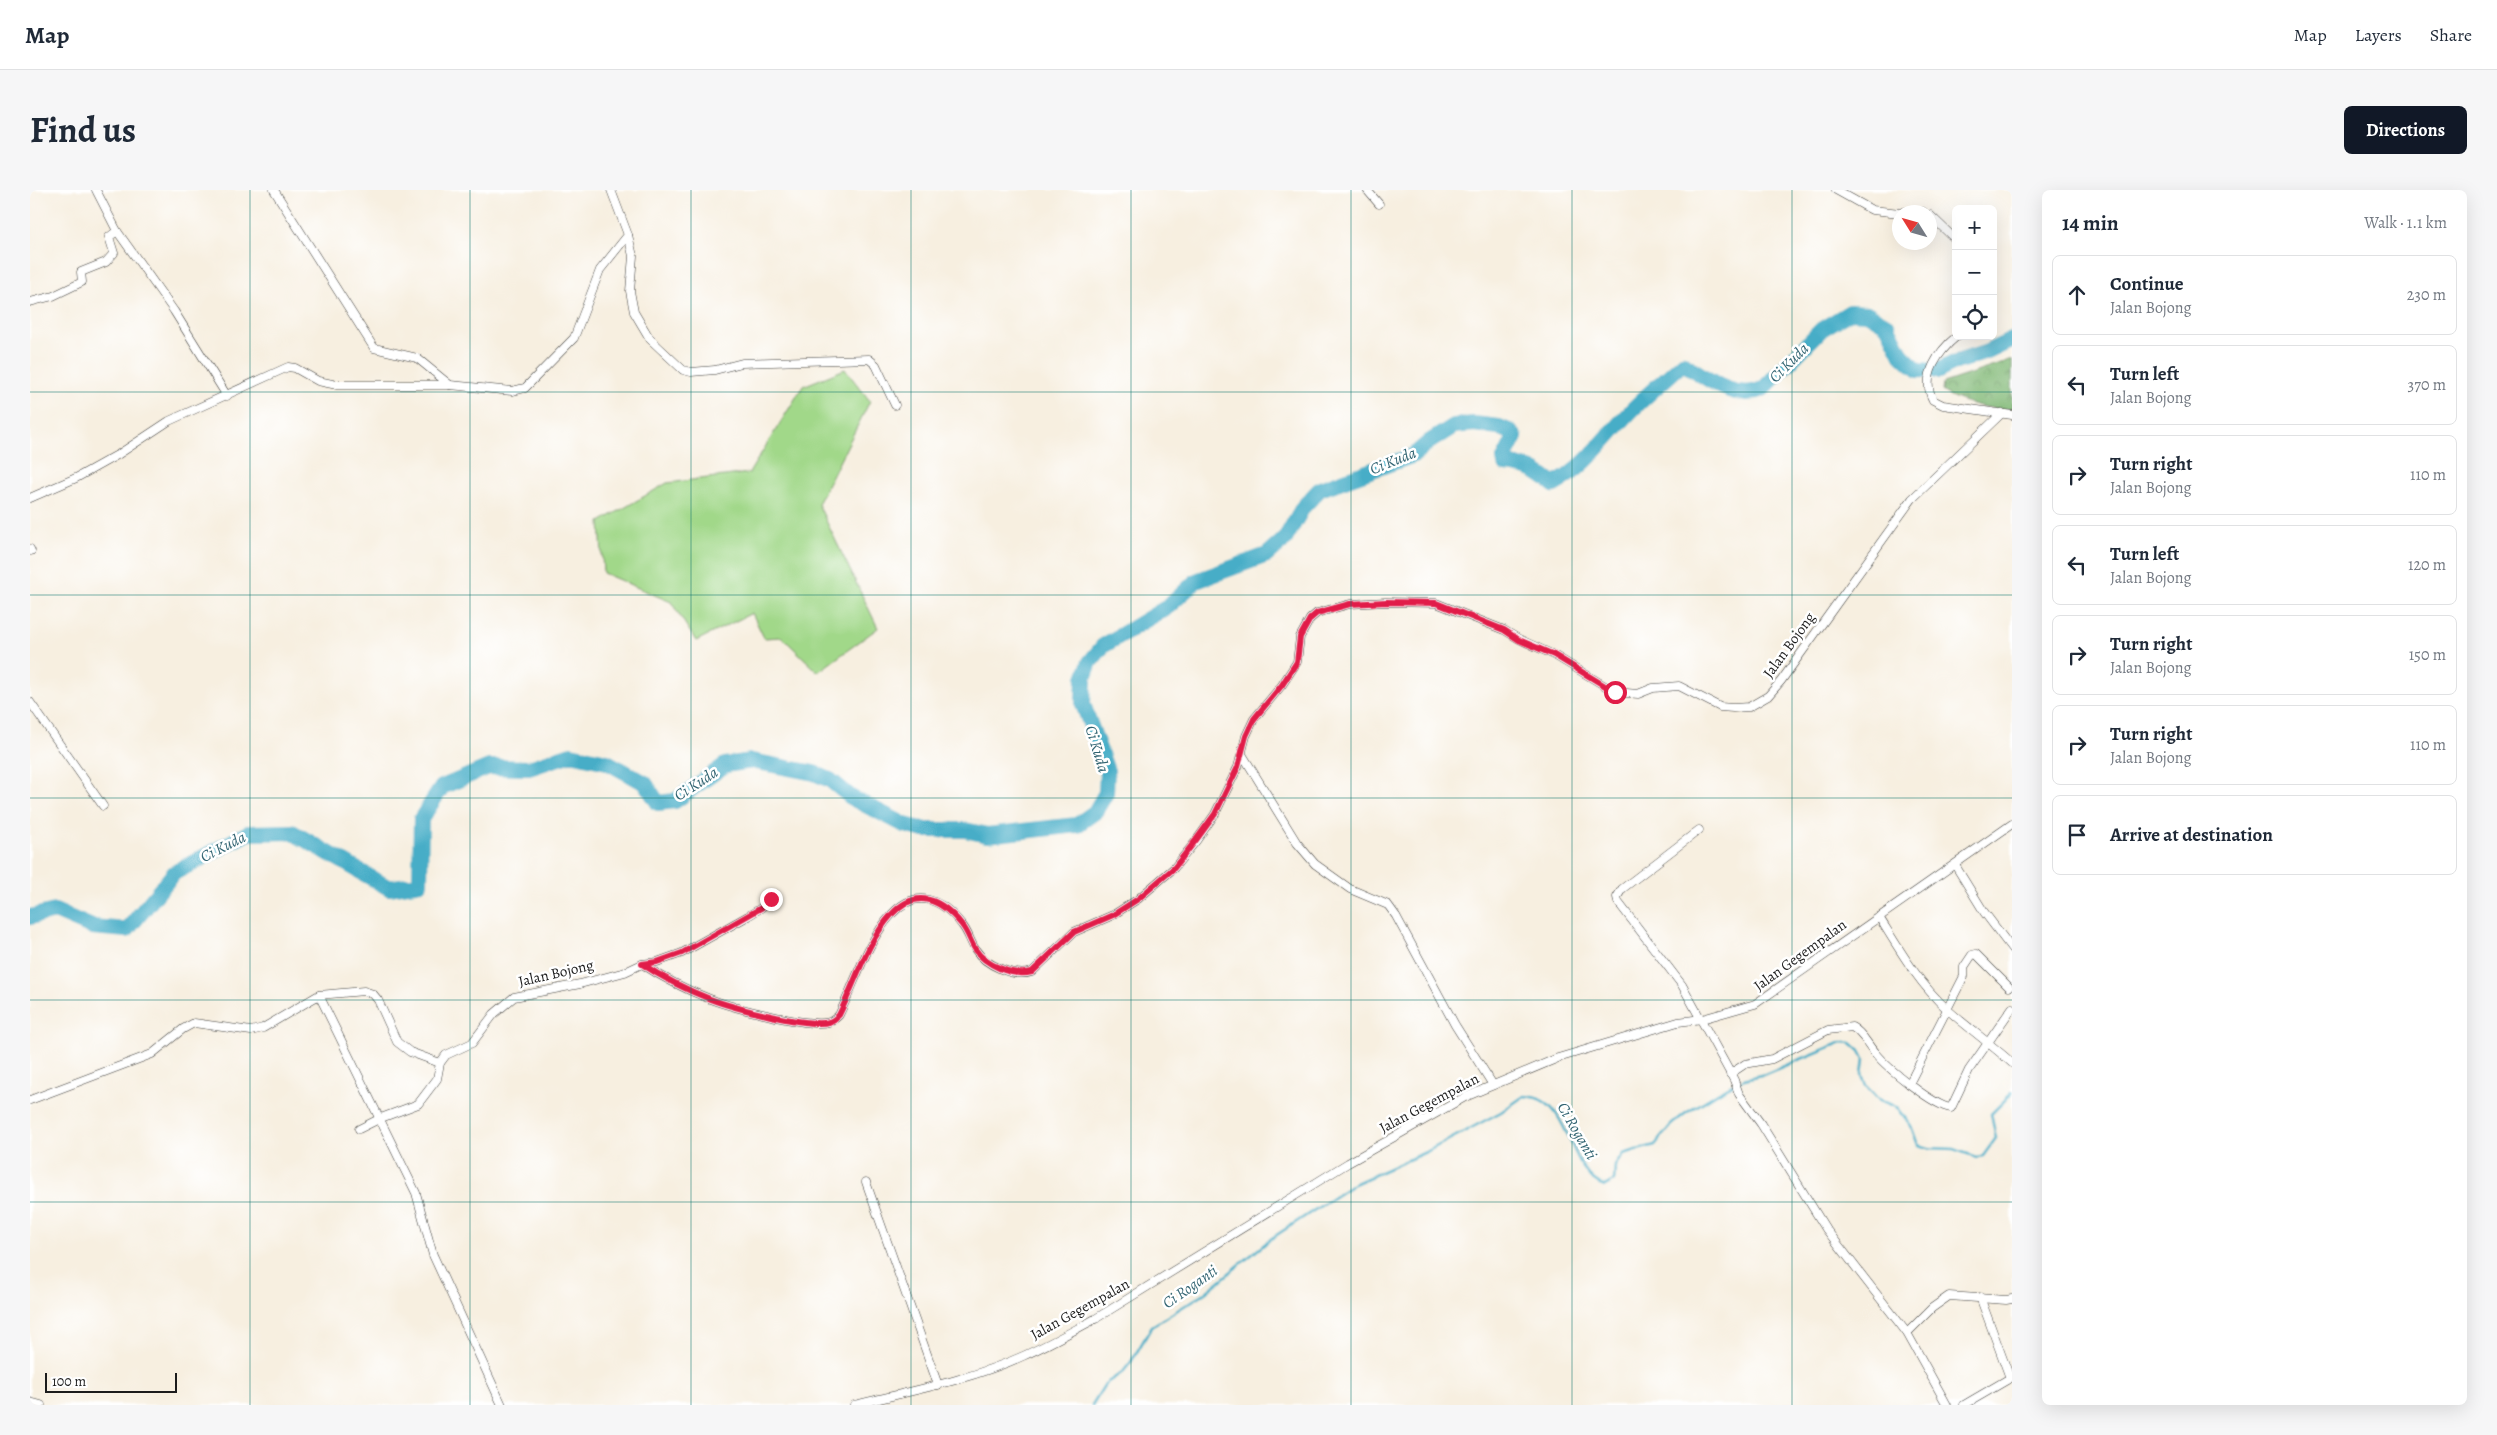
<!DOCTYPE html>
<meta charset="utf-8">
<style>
:root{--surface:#fff;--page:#f6f6f7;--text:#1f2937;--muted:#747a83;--line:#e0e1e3;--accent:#111827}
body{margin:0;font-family:Alegreya,serif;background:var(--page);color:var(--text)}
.controls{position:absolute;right:15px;top:15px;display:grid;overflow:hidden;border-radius:8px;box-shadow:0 5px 20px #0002}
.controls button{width:45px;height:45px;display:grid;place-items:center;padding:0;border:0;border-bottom:1px solid var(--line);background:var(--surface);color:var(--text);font:25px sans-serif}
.compass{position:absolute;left:1862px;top:15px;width:45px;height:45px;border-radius:50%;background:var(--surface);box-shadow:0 5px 20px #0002;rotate:307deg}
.scale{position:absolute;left:15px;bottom:12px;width:132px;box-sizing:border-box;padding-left:5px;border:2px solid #1c1c1c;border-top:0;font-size:14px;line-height:18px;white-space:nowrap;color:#1c1c1c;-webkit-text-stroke:4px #fff;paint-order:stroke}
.stop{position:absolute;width:15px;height:15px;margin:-11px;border:4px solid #e11d48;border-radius:50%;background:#fff}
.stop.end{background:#e11d48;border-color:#fff;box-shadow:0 1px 5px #0008}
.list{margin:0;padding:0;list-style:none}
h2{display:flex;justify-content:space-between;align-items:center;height:65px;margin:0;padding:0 20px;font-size:21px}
h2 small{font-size:16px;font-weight:400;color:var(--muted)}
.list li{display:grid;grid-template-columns:32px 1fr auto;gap:15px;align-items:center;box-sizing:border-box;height:80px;margin:0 10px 10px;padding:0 10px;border:1px solid var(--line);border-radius:8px}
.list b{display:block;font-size:19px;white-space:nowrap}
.list p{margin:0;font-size:16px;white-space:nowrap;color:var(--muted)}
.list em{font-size:16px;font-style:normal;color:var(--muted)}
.icon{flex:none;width:28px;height:28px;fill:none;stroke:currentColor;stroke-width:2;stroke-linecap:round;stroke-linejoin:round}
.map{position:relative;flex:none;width:1982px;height:1215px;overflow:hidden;border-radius:8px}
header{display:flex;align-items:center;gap:30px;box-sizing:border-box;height:70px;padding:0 25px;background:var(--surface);border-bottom:1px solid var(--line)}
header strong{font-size:24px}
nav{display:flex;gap:28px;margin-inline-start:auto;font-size:18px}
.intro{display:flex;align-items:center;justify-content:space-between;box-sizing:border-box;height:120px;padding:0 30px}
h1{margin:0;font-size:35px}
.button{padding:12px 22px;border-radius:8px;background:var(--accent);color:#fff;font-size:18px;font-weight:700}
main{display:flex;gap:30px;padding:0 30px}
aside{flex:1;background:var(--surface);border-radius:8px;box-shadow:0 5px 20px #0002}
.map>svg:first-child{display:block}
.grass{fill:#a1d889;stroke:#5e7a52}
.forest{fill:url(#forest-crowns);stroke:#4e6a48}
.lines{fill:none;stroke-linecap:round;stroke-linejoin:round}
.stream{stroke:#47adc7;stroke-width:2.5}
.river{stroke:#47adc7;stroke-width:16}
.street-casing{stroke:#3d3c39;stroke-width:9}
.street{stroke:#fff;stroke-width:8}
.route{stroke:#e11d48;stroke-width:6}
.grid{fill:none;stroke:#0f766e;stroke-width:1;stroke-opacity:0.55}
.labels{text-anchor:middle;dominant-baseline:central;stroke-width:5;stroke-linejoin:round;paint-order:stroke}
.street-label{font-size:15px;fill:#1c1c1c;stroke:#fff}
.water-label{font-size:16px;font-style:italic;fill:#326472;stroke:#fff}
</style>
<header>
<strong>Map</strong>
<nav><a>Map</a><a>Layers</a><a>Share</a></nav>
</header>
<div class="intro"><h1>Find us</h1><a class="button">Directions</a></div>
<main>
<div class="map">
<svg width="1982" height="1215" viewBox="0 0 1982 1215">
<defs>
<pattern id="forest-crowns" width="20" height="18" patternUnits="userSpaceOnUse" patternTransform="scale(1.25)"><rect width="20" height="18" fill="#80b875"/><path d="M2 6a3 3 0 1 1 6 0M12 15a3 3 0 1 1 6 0" fill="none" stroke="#68955f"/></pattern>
</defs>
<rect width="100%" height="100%" fill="#fff"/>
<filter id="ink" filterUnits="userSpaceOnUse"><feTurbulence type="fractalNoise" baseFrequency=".02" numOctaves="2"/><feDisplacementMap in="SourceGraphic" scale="10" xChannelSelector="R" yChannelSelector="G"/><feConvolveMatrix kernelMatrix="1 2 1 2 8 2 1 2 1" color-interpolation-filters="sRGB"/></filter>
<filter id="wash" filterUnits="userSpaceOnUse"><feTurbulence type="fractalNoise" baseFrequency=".0096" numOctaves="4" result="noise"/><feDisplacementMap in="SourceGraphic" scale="20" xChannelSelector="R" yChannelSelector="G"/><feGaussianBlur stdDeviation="1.12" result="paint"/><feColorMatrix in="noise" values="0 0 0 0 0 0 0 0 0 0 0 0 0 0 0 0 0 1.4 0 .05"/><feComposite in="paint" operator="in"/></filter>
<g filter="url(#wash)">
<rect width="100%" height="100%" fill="#f7efe0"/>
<path class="grass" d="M815 179 840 211 788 314 848 438 788 482 752 447 734 448 722 423 666 451 641 412 573 383 570 332 637 293 719 283 773 196Z"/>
<path class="forest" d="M1982 170V219C1963 221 1927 212 1912 201L1913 193Z"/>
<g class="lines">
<path class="stream" d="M1062 1215 1075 1194 1093 1182 1101 1172 1122 1136 1175 1103 1242 1048 1324 994 1398 961 1471 922 1494 906C1543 906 1536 984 1575 996L1584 991 1585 976 1593 964 1625 955 1641 935 1656 923 1691 901 1714 889 1735 884 1812 852 1821 853 1830 861 1834 869 1832 884 1836 896 1848 909 1868 918 1881 936 1888 955 1899 958 1924 959 1946 967 1953 966 1966 948 1961 924 1982 903"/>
<path class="river" d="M0 727 25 721 62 737 97 740 144 683 218 643 262 642 359 698 390 693 391 629 412 597 459 577 499 578 541 564 577 572 615 593 628 613 645 611 695 575 722 571 784 583 800 590 822 608 875 635 894 640H935L957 645 1047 635 1065 622 1076 603 1077 581 1053 514 1054 488 1060 472 1073 456 1139 416 1166 391 1237 365 1255 349 1273 317 1290 299 1384 265 1399 252 1424 236 1444 234 1469 237 1481 242 1485 247 1474 269 1475 274C1498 276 1506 280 1524 295 1557 277 1578 244 1604 218 1620 202 1637 188 1653 173 1676 187 1706 214 1734 198L1792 139 1820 122 1837 123 1857 135 1872 165 1888 180 1908 181 1926 172 1957 162 1982 150"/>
</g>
</g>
<g filter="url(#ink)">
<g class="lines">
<g class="street-casing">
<g id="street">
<path d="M66 0 87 41 144 121 197 206"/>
<path d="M244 0 344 158 387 168 420 195 482 201 495 198 544 148 570 80 598 45 581 0"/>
<path d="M1337 0 1349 14"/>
<path d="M1806 0 1842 20 1870 23"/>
<path d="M1874 22H1893"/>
<path d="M1900 25 1926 50"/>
<path d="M598 45 603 66 600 101 604 122 620 149 653 180 661 182 685 180 712 173 839 169 846 175 865 215"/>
<path d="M0 112 23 106 52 92 51 82 76 72 84 63 79 47 87 41"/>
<path d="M1927 146C1909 161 1890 186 1903 210L1913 215 1982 225"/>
<path d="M0 308 46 288 89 264 139 231 258 177 265 178 288 191 307 195H420"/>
<path d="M0 359 1 361"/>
<path d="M0 512 73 616"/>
<path d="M1212 564 1267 653 1285 674 1320 699 1358 715 1366 726 1425 835 1463 895"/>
<path d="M1669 640 1592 699 1587 707 1588 712 1652 795 1704 890 1709 904 1731 934 1796 1039 1877 1143 1917 1215"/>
<path d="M1925 675 1954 722 1982 759"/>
<path d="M1849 727C1869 759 1889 794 1917 819 1938 838 1961 854 1982 873"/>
<path d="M612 774C633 788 657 800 680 809 701 817 780 838 799 832 803 831 806 828 809 825 825 793 837 751 862 724 887 697 913 710 932 735 938 742 940 751 945 759 955 775 984 788 1002 782L1044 742 1083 725 1108 709 1144 678 1166 651 1185 624 1208 577 1216 546 1224 529 1252 495 1267 472 1270 447 1280 429 1287 423 1320 414 1356 412 1406 413 1474 440 1489 449 1524 465 1585 502 1608 504 1623 498 1649 496 1690 517 1703 518 1719 517 1738 506 1751 491 1882 309 1972 223"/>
<path d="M289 805 386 1003 403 1065 472 1215"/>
<path d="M1700 884 1715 874 1742 869 1798 840 1822 837C1833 843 1837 854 1845 863 1857 878 1904 916 1921 918L1939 880 1982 818"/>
<path d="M1879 894 1934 786V777L1942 765 1946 764 1979 797"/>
<path d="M0 910 122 864 153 839 164 833 221 841 233 838 289 805 334 801 343 804 348 810 367 852 380 862 410 873"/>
<path d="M329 939 351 928 388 914 407 889 410 873 416 865 442 853 464 824 484 807 550 794 595 782 612 774 627 772 652 763 718 726 731 718 745 705"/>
<path d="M836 992 908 1195"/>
<path d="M1950 1107 1980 1188"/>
<path d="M1877 1143 1902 1118 1919 1106 1976 1110 1982 1109"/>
<path d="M0 1212 11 1215"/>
<path d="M824 1215C881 1201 940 1190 993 1166 1018 1155 1041 1142 1065 1129L1318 973 1435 907 1528 868 1648 832 1672 829 1725 814 1982 634"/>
<path d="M1934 1215 1982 1187"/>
</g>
</g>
<use href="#street" class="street"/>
</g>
</g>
<g class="lines" filter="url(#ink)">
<path class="route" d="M741 709 731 718 652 763 627 772 612 774C633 788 657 800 680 809 701 817 779 838 799 832 803 831 806 828 809 825 825 793 837 751 862 724 887 697 912 710 932 735 938 742 940 751 945 759 955 775 983 787 1002 782L1044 742 1083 725 1108 709 1144 678 1166 650 1185 624 1208 577 1216 546 1224 529 1252 495 1267 472 1270 447 1280 429 1287 423 1320 414 1356 412 1406 413 1474 440 1489 450 1524 465 1585 502"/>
</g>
<path class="grid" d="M220 0V1215M440 0V1215M661 0V1215M881 0V1215M1101 0V1215M1321 0V1215M1542 0V1215M1762 0V1215M0 202H1982M0 405H1982M0 608H1982M0 810H1982M0 1012H1982"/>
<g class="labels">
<g class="street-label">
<text transform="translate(1759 455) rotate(-54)">Jalan Bojong</text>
<text transform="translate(1770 765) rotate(-36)">Jalan Gegempalan</text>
<text transform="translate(526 783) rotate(-13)">Jalan Bojong</text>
<text transform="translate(1399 913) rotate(-28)">Jalan Gegempalan</text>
<text transform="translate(1050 1119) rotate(-29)">Jalan Gegempalan</text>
</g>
<g class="water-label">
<text transform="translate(1759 173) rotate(-45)">Ci Kuda</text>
<text transform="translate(1363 271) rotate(-22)">Ci Kuda</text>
<text transform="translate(1067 559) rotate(73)">Ci Kuda</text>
<text transform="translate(666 594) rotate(-33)">Ci Kuda</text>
<text transform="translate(193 657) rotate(-27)">Ci Kuda</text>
<text transform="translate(1547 941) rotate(60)">Ci Roganti</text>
<text transform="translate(1160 1097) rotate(-35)">Ci Roganti</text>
</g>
</g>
</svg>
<div class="controls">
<button>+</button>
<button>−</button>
<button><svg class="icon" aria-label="locate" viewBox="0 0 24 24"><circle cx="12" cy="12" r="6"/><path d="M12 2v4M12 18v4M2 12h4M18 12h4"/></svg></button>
</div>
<svg class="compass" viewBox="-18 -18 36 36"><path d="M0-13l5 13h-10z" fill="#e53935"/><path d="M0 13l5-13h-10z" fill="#747a83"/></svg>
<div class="scale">100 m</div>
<div class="stop" style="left:1585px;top:502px"></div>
<div class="stop end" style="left:741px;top:709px"></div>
</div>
<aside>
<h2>14 min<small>Walk · 1.1 km</small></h2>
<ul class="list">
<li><svg class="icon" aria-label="ahead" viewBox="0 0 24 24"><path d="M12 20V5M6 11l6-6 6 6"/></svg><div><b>Continue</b><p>Jalan Bojong</p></div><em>230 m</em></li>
<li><svg class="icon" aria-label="left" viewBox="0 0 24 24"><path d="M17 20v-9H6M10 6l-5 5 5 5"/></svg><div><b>Turn left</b><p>Jalan Bojong</p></div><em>370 m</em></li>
<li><svg class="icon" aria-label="right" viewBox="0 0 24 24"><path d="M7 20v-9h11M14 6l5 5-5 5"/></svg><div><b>Turn right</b><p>Jalan Bojong</p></div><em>110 m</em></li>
<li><svg class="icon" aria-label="left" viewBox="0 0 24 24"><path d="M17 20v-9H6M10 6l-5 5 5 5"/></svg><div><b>Turn left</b><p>Jalan Bojong</p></div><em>120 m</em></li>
<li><svg class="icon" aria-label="right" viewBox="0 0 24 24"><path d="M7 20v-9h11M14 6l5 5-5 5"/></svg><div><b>Turn right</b><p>Jalan Bojong</p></div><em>150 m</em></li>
<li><svg class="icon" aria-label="right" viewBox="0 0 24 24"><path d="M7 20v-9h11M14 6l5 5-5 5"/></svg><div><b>Turn right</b><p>Jalan Bojong</p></div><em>110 m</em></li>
<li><svg class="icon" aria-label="arrive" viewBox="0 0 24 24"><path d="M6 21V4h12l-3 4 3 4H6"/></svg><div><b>Arrive at destination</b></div></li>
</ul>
</aside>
</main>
